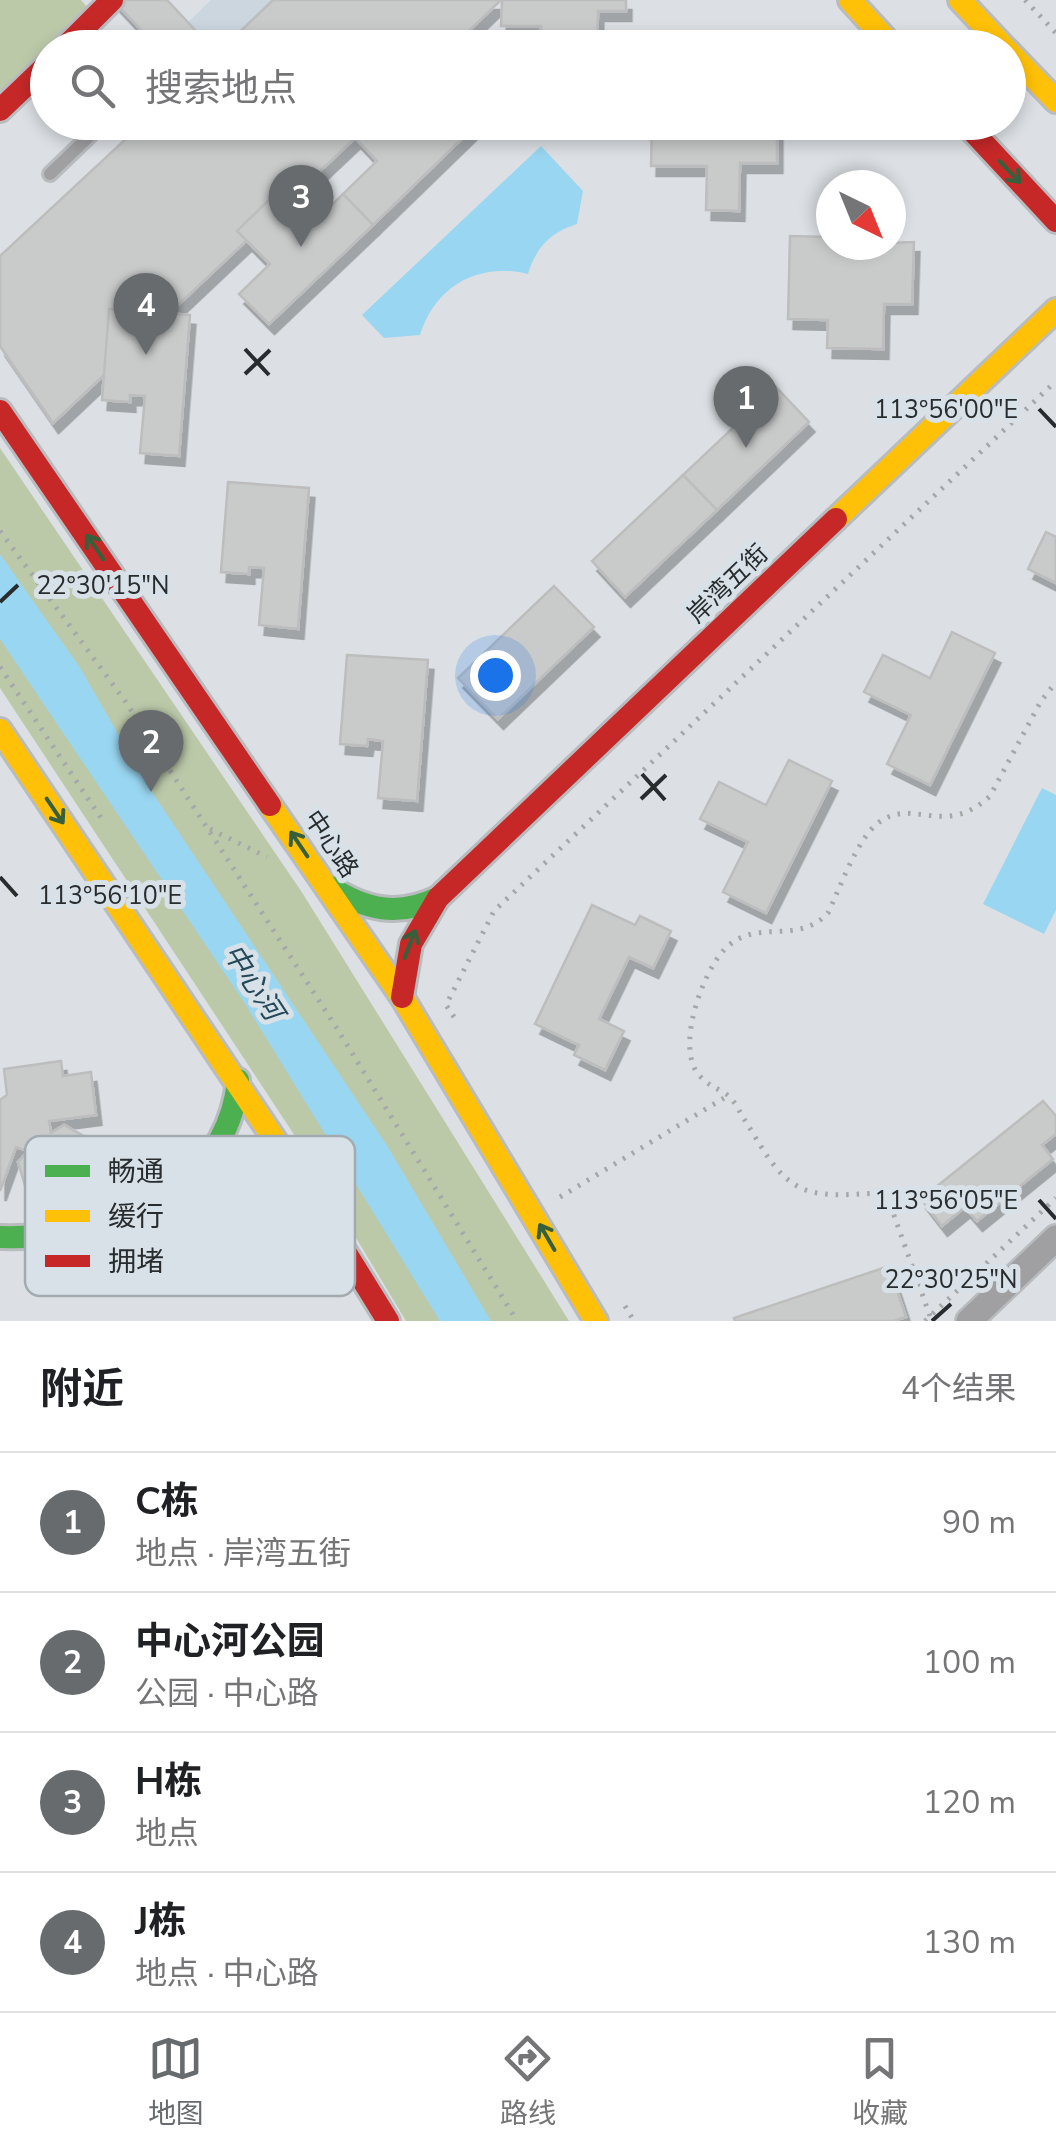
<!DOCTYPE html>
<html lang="zh">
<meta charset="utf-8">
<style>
:root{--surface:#fff;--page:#f6f6f6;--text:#202124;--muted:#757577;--line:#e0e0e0;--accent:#676b6e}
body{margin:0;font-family:"Nunito Sans","Noto Sans SC",sans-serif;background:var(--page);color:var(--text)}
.compass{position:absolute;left:816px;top:170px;width:90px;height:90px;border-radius:50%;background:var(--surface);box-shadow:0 5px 15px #0003;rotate:137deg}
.you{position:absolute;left:495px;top:675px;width:35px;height:35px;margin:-25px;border:8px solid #fff;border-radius:50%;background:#1a73e8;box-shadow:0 0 0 15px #1a73e833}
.badge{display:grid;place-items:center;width:65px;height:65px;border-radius:50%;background:var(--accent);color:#fff;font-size:32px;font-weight:700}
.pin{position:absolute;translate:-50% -82px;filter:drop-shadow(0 2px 5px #0008)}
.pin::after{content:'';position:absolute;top:52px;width:35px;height:30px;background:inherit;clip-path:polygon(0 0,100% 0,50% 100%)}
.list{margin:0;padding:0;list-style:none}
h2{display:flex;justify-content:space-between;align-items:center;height:130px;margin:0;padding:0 40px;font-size:42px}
h2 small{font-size:32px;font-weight:400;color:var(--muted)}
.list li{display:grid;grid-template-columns:65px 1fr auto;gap:30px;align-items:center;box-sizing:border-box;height:140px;padding:0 40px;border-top:2px solid var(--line)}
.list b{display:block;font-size:38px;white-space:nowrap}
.list p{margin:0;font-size:32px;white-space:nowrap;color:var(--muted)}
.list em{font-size:32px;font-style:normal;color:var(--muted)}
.icon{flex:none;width:55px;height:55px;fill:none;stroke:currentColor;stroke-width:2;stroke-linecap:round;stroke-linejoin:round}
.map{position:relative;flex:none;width:1056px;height:1321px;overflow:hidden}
.search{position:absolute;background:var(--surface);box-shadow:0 5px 15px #0003;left:30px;right:30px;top:30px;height:110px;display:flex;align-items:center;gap:25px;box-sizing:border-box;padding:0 35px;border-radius:55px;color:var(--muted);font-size:38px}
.sheet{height:690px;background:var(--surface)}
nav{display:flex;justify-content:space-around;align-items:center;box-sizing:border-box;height:140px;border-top:2px solid var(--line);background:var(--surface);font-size:28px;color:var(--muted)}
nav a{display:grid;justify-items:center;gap:5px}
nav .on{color:var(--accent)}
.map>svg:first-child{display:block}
.built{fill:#ccd6df}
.green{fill:#bbc9a9}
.water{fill:#99d6f1}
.building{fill:#c9caca;stroke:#bdbdbe;stroke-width:2.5;filter:url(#shadow)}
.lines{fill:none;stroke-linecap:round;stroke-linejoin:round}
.lane-casing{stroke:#b9bcbf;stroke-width:18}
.street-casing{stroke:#b9bcbf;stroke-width:30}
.fast-casing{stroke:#b9bcbf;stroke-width:28}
.slow-casing{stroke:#b9bcbf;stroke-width:28}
.jam-casing{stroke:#b9bcbf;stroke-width:28}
.path{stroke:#a6a7a8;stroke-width:5;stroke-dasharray:2.5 8;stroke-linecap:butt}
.lane{stroke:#a0a0a2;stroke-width:12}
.street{stroke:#a0a0a2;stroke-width:25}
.fast{stroke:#4caf50;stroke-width:22}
.slow{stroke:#ffc107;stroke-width:22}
.jam{stroke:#c62828;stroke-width:22}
.oneway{stroke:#36603c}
.ticks{fill:none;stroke:#282c2e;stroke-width:4}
.labels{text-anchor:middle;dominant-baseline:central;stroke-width:10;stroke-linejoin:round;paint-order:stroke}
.street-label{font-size:25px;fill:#282c2e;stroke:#d8e1e8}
.water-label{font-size:28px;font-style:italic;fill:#234959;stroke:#d8e1e8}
.key{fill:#d8e1e8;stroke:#a3abb0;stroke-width:2.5}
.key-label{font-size:28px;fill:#282c2e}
.ticks-label{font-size:25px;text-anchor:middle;fill:#282c2e;stroke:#d8e1e8;stroke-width:10;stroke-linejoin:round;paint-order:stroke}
</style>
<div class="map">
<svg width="1056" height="1321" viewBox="0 0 1056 1321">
<defs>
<filter id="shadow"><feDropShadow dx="5.5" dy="10" stdDeviation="0" flood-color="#0004"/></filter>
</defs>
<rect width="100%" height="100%" fill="#dce0e4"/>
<path class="built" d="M211 0H501L451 47 161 48Z"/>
<g class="green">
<path d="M0 0H81L87 7 0 94Z"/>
<path d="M0 448 303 894 569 1321H406L293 1133 0 688Z"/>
</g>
<g class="water">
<path d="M541 146 583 191 577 224C551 232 536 247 528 274 478 262 435 286 420 335L384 338 362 315Z"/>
<path d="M0 554 79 666 150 789 388 1147 491 1321H440L244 1002 0 639Z"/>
<path d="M1042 788 1056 795V910L1044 934 983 904Z"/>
</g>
<g class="building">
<path d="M113 0H167L212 48H158Z"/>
<path d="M273 0H501L451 48H223Z"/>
<path d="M502 0H626V11H598L597 48H541V26H501Z"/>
<path d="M144 122H372L53 423 0 346V256Z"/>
<path d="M349 122H473L476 125 373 225 343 194 377 161 345 127Z"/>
<path d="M652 122H777V163H740L739 211 706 210 707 166H651Z"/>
<path d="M276 193 309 227 343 194 373 225 269 324 239 294 270 264 237 231Z"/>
<path d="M829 216 831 245 914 242 912 304H884L883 349 827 348 828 320 788 319 790 236 829 237Z"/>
<path d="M109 309 190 315 179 456 140 453 145 396 130 395V402L102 400Z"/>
<path d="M776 387 809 422 717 510 683 475Z"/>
<path d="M683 475 717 510 625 597 592 561Z"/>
<path d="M228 482 309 488 298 629 259 625 264 568 249 567V574L221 572Z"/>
<path d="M1046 532 1056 537V583L1028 569Z"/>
<path d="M554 586 594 627 498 719 458 678Z"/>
<path d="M952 632 995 653 930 785 887 764 911 715 864 692 883 655 930 678Z"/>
<path d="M347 655 428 660 417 801 378 798 383 741 368 739 367 746 340 744Z"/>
<path d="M789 760 832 781 766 913 723 892 748 842 700 819 719 782 766 805Z"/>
<path d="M592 905 635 925 640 916 671 931 653 968 629 957 599 1019 624 1031 605 1070 574 1055 579 1045 535 1024Z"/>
<path d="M61 1061 63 1076 91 1072 96 1115 49 1121 51 1133 64 1125 89 1139 64 1172 26 1189 18 1162 28 1151 16 1147 0 1191V1100L7 1095 4 1069Z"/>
<path d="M1043 1101 1056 1116V1134L1042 1145 1053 1159 977 1221 965 1207 942 1226 921 1199Z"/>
<path d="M889 1266 906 1317 893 1321H735L734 1318Z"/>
</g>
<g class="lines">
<g class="lane-casing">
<path id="lane" d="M50 174 104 122"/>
</g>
<g class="street-casing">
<path id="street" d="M969 1321 1056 1238"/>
</g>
<g class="fast-casing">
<g id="fast">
<path d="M330 887C366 910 398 917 438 898"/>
<path d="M182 1189C213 1156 234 1126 238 1080"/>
<path d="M0 1237C39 1238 77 1234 114 1221 186 1196 222 1162 304 1180"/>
</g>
</g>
<g class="slow-casing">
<g id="slow">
<path d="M850 0 894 48"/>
<path d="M960 0 1005 48"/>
<path d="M1008 51 1056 101"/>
<path d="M836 519 1056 310"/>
<path d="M0 730 291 1164"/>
<path d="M270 805 402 997 596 1321"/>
</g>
</g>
<g class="jam-casing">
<g id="jam">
<path d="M64 48 112 0"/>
<path d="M0 110 48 64"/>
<path d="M964 122 1056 221"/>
<path d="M0 411 270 805"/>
<path d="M402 997 411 944 438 898 836 519"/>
<path d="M291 1164 388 1321"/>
</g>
</g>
<g class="path">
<path d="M1025 0 1056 33"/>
<path d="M0 531 125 701 336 1027 517 1321"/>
<path d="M0 667 101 818"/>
<path d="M210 829 267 857"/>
<path d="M454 1017 446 1005 494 911 1056 381"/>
<path d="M560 1197 729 1095"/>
<path d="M625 1306 634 1321"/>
<path d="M930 1316 886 1193C858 1193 829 1199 803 1189 775 1177 760 1143 744 1119 739 1111 734 1099 726 1094 715 1087 705 1084 696 1071 678 1042 702 974 724 950 756 916 796 947 828 913 840 888 857 839 878 823 913 796 944 839 990 796L1041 701 1056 682"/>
<path d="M925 1321 1056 1198"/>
</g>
<use href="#lane" class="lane"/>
<use href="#street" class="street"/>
<use href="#fast" class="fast"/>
<use href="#slow" class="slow"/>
<use href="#jam" class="jam"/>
</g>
<defs><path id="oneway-shaft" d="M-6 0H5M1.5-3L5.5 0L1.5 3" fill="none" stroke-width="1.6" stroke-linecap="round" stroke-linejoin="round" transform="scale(2.5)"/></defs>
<g class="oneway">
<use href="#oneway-shaft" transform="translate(1010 172) rotate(47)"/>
<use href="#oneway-shaft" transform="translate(95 547) rotate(-124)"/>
<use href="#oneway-shaft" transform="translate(55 811) rotate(56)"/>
<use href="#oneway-shaft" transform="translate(299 844) rotate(-124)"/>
<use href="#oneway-shaft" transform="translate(410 944) rotate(-69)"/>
<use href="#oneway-shaft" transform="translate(547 1237) rotate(-120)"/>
</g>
<path class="ticks" d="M245 349 269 375M245 374 270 350M1039 409 1056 427M0 602 18 585M642 774 665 800M641 799 666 775M0 877 17 896M1039 1200 1056 1219M932 1321 951 1304"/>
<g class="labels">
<g class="street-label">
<text transform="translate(728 584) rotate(-44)">岸湾五街</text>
<text transform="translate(331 844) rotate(56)">中心路</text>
</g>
<g class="water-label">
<text transform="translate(253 982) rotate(57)">中心河</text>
</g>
</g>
<rect x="25" y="1136" width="330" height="160" rx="15" class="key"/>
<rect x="45" y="1165" width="45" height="12" fill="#4caf50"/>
<rect x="45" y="1210" width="45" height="12" fill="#ffc107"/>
<rect x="45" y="1255" width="45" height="12" fill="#c62828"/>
<g class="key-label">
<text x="108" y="1181">畅通</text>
<text x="108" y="1226">缓行</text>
<text x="108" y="1271">拥堵</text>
</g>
<g class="ticks-label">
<text x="946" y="418">113°56'00"E</text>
<text x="103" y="594">22°30'15"N</text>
<text x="110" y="904">113°56'10"E</text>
<text x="946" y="1209">113°56'05"E</text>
<text x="951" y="1288">22°30'25"N</text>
</g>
</svg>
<svg class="compass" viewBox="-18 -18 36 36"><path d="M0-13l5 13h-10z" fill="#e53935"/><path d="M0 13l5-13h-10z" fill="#757577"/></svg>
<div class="you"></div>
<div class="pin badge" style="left:746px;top:448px">1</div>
<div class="pin badge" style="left:151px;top:792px">2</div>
<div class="pin badge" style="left:301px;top:247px">3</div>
<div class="pin badge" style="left:146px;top:355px">4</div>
<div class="search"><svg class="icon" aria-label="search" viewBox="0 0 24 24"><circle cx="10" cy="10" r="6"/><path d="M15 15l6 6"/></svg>搜索地点</div>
</div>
<section class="sheet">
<h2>附近<small>4个结果</small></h2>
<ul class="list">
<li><span class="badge">1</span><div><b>C栋</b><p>地点 · 岸湾五街</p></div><em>90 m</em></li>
<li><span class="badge">2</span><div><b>中心河公园</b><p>公园 · 中心路</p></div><em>100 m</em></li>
<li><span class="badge">3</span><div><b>H栋</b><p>地点</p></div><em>120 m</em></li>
<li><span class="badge">4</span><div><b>J栋</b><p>地点 · 中心路</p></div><em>130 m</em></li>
</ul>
</section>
<nav>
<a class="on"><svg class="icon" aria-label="map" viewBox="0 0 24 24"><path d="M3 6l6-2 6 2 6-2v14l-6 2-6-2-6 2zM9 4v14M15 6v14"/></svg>地图</a>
<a><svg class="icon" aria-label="directions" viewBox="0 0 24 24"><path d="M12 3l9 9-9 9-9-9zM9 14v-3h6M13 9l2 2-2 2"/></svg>路线</a>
<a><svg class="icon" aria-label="saved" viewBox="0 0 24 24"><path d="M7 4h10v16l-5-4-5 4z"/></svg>收藏</a>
</nav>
